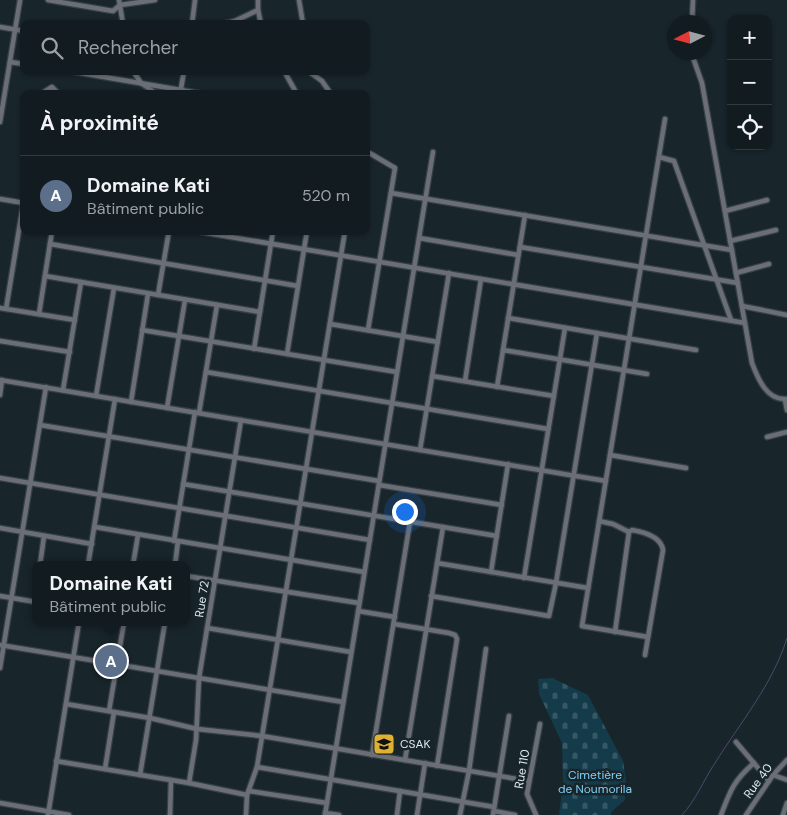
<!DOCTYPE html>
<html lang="fr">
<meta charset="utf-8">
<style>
:root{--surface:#121c20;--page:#1f292d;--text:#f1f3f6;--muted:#9ca1a5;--line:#313a3e;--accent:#db2777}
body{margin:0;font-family:"DM Sans",sans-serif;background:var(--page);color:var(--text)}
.controls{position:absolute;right:15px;top:15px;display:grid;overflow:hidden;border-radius:10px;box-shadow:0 1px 4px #0004}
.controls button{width:45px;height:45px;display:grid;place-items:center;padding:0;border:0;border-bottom:1px solid var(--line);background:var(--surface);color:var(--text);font:25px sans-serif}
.compass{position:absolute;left:667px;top:15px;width:45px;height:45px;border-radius:50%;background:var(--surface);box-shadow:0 1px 4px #0004;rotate:264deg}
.you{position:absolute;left:404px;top:511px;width:18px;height:18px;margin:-12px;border:4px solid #fff;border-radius:50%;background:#1a73e8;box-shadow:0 0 0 8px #1a73e833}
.badge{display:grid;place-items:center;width:32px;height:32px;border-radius:50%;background:var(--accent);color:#fff;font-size:16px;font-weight:700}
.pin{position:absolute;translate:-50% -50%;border:2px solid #fff;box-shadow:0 1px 5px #0006}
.popup{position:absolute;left:32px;top:561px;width:158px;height:65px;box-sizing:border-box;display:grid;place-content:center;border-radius:10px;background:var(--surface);filter:drop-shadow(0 1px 4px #0005);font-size:16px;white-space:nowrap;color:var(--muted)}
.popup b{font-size:19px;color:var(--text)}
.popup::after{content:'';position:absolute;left:50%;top:100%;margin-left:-10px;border:10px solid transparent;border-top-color:var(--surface)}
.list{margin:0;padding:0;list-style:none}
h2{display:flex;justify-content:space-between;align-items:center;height:65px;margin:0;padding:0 20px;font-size:21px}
h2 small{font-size:16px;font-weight:400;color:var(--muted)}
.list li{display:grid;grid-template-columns:32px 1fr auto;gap:15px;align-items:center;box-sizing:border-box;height:80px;padding:0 20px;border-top:1px solid var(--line)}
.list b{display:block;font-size:19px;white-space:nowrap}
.list p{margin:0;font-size:16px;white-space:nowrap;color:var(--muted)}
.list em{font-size:16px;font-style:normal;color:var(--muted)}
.icon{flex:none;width:28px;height:28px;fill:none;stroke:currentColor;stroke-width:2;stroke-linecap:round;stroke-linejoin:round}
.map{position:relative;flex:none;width:787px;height:815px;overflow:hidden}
.search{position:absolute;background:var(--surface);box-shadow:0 1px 4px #0004;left:20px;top:20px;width:350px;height:55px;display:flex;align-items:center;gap:12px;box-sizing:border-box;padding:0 18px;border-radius:10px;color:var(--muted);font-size:19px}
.panel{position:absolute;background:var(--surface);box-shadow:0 1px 4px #0004;left:20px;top:90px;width:350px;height:145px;border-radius:10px}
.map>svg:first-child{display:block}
.cemetery{fill:url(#cemetery-stones)}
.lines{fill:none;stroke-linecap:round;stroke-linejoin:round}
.stream{stroke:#4e486c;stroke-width:1}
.minor-casing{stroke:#344046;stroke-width:7}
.minor{stroke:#6b6f75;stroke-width:4.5}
.labels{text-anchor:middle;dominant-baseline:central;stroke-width:5;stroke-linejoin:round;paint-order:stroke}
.street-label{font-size:12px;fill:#dee7eb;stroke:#18252b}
.poi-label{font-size:12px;fill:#dee7eb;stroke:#18252b;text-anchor:start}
.park-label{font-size:12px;fill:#7ed0f5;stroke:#18252b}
</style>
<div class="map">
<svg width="787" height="815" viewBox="0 0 787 815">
<defs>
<pattern id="cemetery-stones" width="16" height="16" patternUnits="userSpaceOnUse" patternTransform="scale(1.25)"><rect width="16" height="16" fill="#143b4a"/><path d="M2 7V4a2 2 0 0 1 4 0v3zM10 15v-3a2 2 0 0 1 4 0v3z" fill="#365764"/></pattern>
</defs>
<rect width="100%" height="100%" fill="#18252b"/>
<path class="cemetery" d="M552 678 588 695 623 761 626 781 625 800 611 812V815H559L563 783 562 743 539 694 538 679Z"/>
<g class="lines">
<path class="stream" d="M682 815C696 800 703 781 715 763 740 723 773 684 787 638"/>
<g class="minor-casing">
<g id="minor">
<path d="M48 0 113 11 120 5 155 0"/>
<path d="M119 0 123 24"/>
<path d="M258 0V10L261 24"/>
<path d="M299 0 303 24"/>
<path d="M692 22 693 0"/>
<path d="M192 24 195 0"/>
<path d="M223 24 235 21 258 10"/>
<path d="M0 27 24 31"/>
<path d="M691 52 702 83 752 363C758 379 767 401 787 399"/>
<path d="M10 62 24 64"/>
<path d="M69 71 204 94"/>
<path d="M133 71 141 83 157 94"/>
<path d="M284 71 297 94"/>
<path d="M308 71 322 81 331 94"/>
<path d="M41 94 52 87 59 94"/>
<path d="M180 94 184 71"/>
<path d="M0 122 20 0"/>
<path d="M366 151 395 168 368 330"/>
<path d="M659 157 674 161 731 320"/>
<path d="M391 193 732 250"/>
<path d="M0 199 24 203"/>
<path d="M725 211 767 200"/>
<path d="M195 231 745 323"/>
<path d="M419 238 518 255"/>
<path d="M730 241 776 230"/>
<path d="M50 244 298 286"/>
<path d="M520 247 738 283"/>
<path d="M736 273 769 264"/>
<path d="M45 276 260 312"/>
<path d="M158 295 169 231"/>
<path d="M742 306 787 315"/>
<path d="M0 308 75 320"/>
<path d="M6 309 24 199"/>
<path d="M39 314 52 231"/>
<path d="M508 318 696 350"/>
<path d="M330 324 438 342"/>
<path d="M142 330 397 372"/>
<path d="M0 341 70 352"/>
<path d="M254 349 273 231"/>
<path d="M503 350 647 374"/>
<path d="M287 354 307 231"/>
<path d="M206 372 548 429"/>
<path d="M432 376 554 396"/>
<path d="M0 380 606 481"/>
<path d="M465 381 481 279"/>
<path d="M497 387 525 215"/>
<path d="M63 390 81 282"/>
<path d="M0 395 2 380"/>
<path d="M96 396 114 288"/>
<path d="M785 400 787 410"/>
<path d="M131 402 148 294"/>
<path d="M167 408 185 300"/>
<path d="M199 413 217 305"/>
<path d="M40 425 379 481"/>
<path d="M767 437 787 432"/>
<path d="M420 450 449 273"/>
<path d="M610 455 686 468"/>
<path d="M0 478 370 540"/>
<path d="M183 484 497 536"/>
<path d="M379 485 502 505"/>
<path d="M599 521 613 524 629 532"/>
<path d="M95 527 364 572"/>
<path d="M0 528 92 544"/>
<path d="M174 541 195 412"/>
<path d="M437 563 588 588"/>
<path d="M40 565 44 536"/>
<path d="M88 565 115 399"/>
<path d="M133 565 138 535"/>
<path d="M175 565 178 541"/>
<path d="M491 572 508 464"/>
<path d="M186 576 359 603"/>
<path d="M524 578 565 328"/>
<path d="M0 596 36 602"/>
<path d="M431 596 549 616 556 583 597 333"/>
<path d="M358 611 395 617"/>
<path d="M394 624 449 633 455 635 457 639 437 766"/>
<path d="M207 628 351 652"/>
<path d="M615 632 629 532 632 530C644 532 661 537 663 550L645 655"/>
<path d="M648 637 582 626 665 119"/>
<path d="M0 645 343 702"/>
<path d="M0 668 46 387"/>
<path d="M66 704 150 718 197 729 262 736 529 781"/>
<path d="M109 711 124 622"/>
<path d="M736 742 769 781"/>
<path d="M372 755 410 522"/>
<path d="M405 760 443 527"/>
<path d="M56 761 189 783 247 795"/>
<path d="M257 767 494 807"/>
<path d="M105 769 114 712"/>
<path d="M140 775 165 622"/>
<path d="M773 775 787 780"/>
<path d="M189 783 196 740 199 678 241 420"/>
<path d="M249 791 327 803"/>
<path d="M0 803 69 815"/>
<path d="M494 811 515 815"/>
<path d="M325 813 339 815"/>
<path d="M48 815 79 622"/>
<path d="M170 815 171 780"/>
<path d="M246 815 247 795 257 767 345 231"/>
<path d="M325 815 433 152"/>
<path d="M397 815 400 791"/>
<path d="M417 815 425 763"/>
<path d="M460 815 469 771 486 649"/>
<path d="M493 815 509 716"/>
<path d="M536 815 527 794 540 724"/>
<path d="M721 815C730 791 734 780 754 763"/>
<path d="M746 815 773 775 787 760"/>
<path d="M783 815 787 803"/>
</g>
</g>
<use href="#minor" class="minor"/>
</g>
<defs>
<g id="school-square" transform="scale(1.125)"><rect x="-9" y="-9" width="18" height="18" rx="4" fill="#deb133" stroke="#18252b"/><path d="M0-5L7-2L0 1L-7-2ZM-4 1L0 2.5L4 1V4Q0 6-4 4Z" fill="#111"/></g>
</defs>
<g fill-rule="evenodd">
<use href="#school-square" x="384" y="744"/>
</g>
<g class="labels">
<g class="street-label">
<text transform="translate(202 599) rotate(-81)">Rue 72</text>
<text transform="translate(522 769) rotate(-80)">Rue 110</text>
<text transform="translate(758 781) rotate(-54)">Rue 40</text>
</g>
<g class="poi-label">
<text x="400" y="744">CSAK</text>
</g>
<g class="park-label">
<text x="595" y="775">Cimetière<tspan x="595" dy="14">de Noumorila</tspan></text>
</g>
</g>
</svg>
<div class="controls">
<button>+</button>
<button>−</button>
<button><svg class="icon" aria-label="locate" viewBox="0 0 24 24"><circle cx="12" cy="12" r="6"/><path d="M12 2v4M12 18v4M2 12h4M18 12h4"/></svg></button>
</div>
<svg class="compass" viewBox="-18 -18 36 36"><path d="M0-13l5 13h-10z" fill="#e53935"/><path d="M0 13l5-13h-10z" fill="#9ca1a5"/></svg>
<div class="you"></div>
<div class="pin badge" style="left:111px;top:661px;background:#5c6f8a">A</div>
<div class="popup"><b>Domaine Kati</b>Bâtiment public</div>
<div class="search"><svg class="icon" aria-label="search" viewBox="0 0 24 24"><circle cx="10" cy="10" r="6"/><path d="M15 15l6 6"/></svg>Rechercher</div>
<section class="panel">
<h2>À proximité<small></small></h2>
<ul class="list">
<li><span class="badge" style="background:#5c6f8a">A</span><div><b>Domaine Kati</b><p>Bâtiment public</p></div><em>520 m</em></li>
</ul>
</section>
</div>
